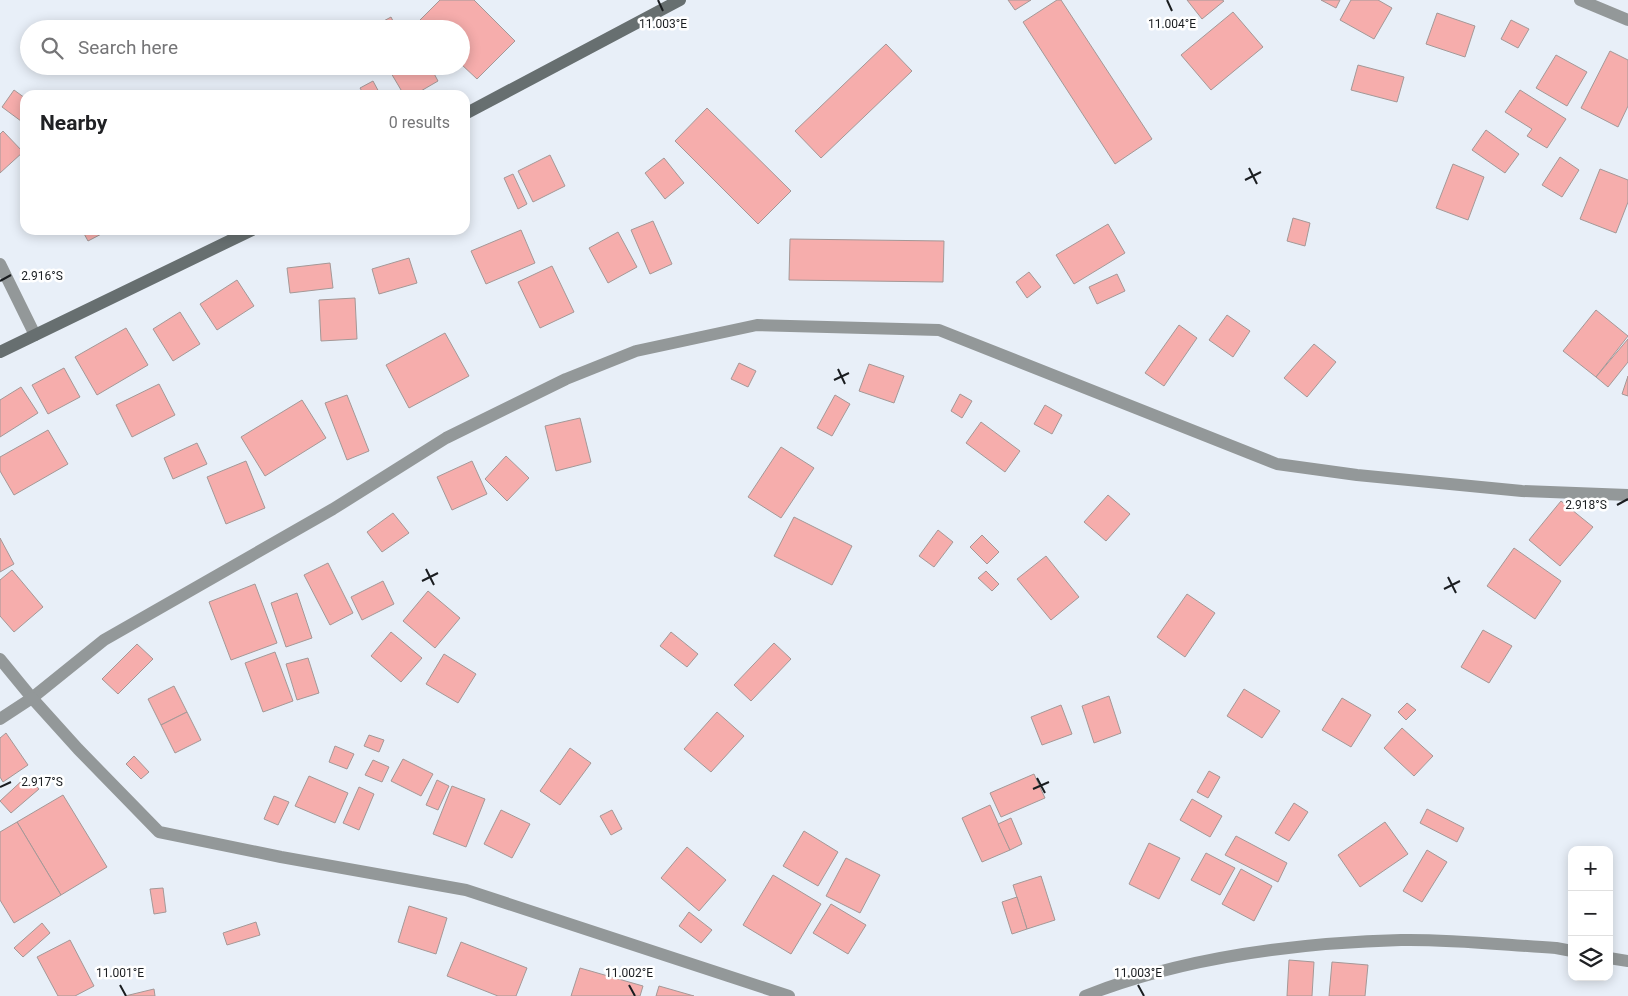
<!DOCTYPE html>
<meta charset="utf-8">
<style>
:root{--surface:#fff;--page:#f6f6f6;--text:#202124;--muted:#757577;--line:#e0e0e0}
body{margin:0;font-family:Roboto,sans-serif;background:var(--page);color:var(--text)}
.controls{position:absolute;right:15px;bottom:15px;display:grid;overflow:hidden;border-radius:10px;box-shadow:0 2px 12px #0003}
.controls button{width:45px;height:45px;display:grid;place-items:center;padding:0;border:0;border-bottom:1px solid var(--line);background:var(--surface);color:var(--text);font:25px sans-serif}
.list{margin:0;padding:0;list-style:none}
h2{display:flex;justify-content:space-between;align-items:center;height:65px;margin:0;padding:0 20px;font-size:21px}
h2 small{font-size:16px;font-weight:400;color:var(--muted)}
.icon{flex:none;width:28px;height:28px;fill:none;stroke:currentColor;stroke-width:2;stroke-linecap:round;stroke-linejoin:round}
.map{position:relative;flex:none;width:1628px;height:996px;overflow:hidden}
.search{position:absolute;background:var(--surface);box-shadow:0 2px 12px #0003;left:20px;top:20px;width:450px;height:55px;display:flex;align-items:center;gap:12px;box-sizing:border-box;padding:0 18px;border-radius:28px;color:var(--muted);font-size:19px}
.panel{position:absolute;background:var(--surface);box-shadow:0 2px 12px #0003;left:20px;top:90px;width:450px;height:145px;border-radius:15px}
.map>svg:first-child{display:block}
.building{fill:#f6adac;stroke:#a49897}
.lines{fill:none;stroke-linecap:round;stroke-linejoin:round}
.street{stroke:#939899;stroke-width:12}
.secondary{stroke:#676f70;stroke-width:12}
.ticks{fill:none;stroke:#1a1d20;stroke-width:2}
.ticks-label{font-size:12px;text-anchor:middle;fill:#1a1d20;stroke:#fff;stroke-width:5;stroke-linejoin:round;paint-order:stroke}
</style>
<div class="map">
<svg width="1628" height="996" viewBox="0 0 1628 996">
<rect width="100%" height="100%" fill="#e8eff8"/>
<g class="building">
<path d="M440 0H474L515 41 477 79 461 64V29H426L419 21Z"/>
<path d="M1008 0H1031L1015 10Z"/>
<path d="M1057 0H1061L1152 139 1115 164 1023 22Z"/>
<path d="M1187 0H1222L1224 1 1202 19Z"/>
<path d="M1321 0H1340L1336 8Z"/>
<path d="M1351 0H1378L1392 8 1374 39 1340 20Z"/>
<path d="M1233 12 1263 47 1211 90 1181 55Z"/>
<path d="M1437 13 1475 26 1465 57 1426 44Z"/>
<path d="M391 17 397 29H369Z"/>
<path d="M1511 20 1529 29 1518 48 1501 39Z"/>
<path d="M886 44 912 71 821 158 795 131Z"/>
<path d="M1610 51 1628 60V106L1618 127 1581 108Z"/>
<path d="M1556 55 1587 72 1567 106 1536 88Z"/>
<path d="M1358 65 1404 77 1397 102 1351 90Z"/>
<path d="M402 66H430L438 81 414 95H404L391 73Z"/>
<path d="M373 81 380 94 364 95 360 88Z"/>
<path d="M14 90 25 98V124L2 107Z"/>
<path d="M1520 90 1566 119 1547 148 1527 136 1532 129 1505 112Z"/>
<path d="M707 108 791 191 758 224 675 141Z"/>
<path d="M1486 130 1519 154 1505 173 1472 150Z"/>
<path d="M3 131 23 152 0 173V134Z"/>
<path d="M550 155 565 186 533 202 518 171Z"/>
<path d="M1560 157 1579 170 1562 197 1542 185Z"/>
<path d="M664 158 684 183 665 199 645 173Z"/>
<path d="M1453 164 1484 177 1468 220 1436 208Z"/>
<path d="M1600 169 1628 180V202L1616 233 1580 219Z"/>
<path d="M513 174 527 204 518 209 504 178Z"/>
<path d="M1293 218 1310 223 1305 246 1287 241Z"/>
<path d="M653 221 672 264 650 274 631 230Z"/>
<path d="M1108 224 1125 253 1074 284 1056 255Z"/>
<path d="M82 230H109L88 241Z"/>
<path d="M521 230 535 263 486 284 471 251Z"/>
<path d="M618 232 637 267 608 283 589 248Z"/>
<path d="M790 239 944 241 943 282 789 280Z"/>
<path d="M409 258 417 283 379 294 372 269Z"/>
<path d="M330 263 333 288 290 293 287 268Z"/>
<path d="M552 266 574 312 540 328 518 282Z"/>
<path d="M1029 272 1041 287 1027 298 1016 282Z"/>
<path d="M1117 274 1125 291 1097 304 1089 287Z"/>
<path d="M237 280 254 306 217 330 200 304Z"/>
<path d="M355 298 357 339 321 341 319 300Z"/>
<path d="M1596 310 1628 336 1596 377 1563 351Z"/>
<path d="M180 312 200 344 173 361 153 329Z"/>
<path d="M1227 315 1250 331 1233 357 1209 340Z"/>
<path d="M1179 325 1197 338 1164 386 1145 373Z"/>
<path d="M126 328 148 365 97 395 75 357Z"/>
<path d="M445 333 469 376 409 408 386 365Z"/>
<path d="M1628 339V362L1608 387 1596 377Z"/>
<path d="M1314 344 1336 362 1307 397 1284 378Z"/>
<path d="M739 363 756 371 748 387 731 379Z"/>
<path d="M869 364 904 376 894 403 859 391Z"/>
<path d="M64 368 80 397 48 414 32 385Z"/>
<path d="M1628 376V396L1622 394Z"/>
<path d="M159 384 175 415 132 437 116 405Z"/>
<path d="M21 387 38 413 0 437V400Z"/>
<path d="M960 394 972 401 962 418 951 411Z"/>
<path d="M347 395 369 451 347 460 325 403Z"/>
<path d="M835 395 850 404 832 436 817 428Z"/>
<path d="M302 400 326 438 265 476 241 437Z"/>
<path d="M1045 405 1062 415 1052 434 1034 424Z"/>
<path d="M580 418 591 462 556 471 545 426Z"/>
<path d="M981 422 1020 451 1005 472 966 443Z"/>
<path d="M48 430 68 464 14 495 0 471V457Z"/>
<path d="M197 443 207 464 173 479 164 458Z"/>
<path d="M781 447 814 468 781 518 748 497Z"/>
<path d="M506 456 529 478 507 501 485 479Z"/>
<path d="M246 461 265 508 226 524 207 477Z"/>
<path d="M472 461 487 494 452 510 437 477Z"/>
<path d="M1108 495 1130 514 1106 541 1084 522Z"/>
<path d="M1561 501 1593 527 1560 566 1529 540Z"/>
<path d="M393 513 409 533 382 552 367 532Z"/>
<path d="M794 517 852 546 832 585 774 556Z"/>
<path d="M938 530 953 542 934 567 919 556Z"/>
<path d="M982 535 999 552 987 564 970 547Z"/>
<path d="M0 538 14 564 0 572Z"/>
<path d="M1514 548 1561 581 1535 619 1487 586Z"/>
<path d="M1046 556 1079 597 1051 620 1017 579Z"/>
<path d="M328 563 353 613 330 625 304 575Z"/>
<path d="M12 570 43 607 14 632 0 616V580Z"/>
<path d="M986 571 999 584 992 591 978 578Z"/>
<path d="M383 581 394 604 362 620 351 597Z"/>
<path d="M255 584 277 643 231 660 209 602Z"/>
<path d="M428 591 460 618 435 648 403 621Z"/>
<path d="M297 593 312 638 286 647 271 603Z"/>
<path d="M1187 594 1215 613 1185 657 1157 637Z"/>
<path d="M1483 630 1512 646 1489 683 1461 667Z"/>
<path d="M391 632 422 658 401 682 371 656Z"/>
<path d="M671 632 698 654 687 667 660 646Z"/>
<path d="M774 643 791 659 751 701 734 685Z"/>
<path d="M137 644 153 659 118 694 102 679Z"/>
<path d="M275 652 293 701 263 712 245 663Z"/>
<path d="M444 654 476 674 458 703 426 684Z"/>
<path d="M308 658 319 693 297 700 286 664Z"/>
<path d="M174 686 187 712 161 725 148 699Z"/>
<path d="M1244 689 1280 711 1262 738 1227 716Z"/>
<path d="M1109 696 1121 733 1094 743 1082 706Z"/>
<path d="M1342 698 1371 715 1351 747 1322 730Z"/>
<path d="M1407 703 1416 710 1406 720 1398 712Z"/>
<path d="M1061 705 1072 734 1042 745 1031 717Z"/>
<path d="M187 712 201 740 175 753 161 725Z"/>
<path d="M717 712 744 736 711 772 684 749Z"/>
<path d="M1402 728 1433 756 1414 776 1384 748Z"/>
<path d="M6 733 28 765 3 782 0 777V738Z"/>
<path d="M369 735 384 740 379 752 364 746Z"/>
<path d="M335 746 354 754 347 769 329 762Z"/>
<path d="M570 748 591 763 560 805 540 791Z"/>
<path d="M134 756 149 772 141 779 126 764Z"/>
<path d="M403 759 433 774 421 796 391 781Z"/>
<path d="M373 760 389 767 382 782 365 775Z"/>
<path d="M1209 771 1220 777 1208 798 1197 792Z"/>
<path d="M1034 774 1045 798 1001 817 990 793Z"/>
<path d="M27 776 39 789 11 813 0 801Z"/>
<path d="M309 776 348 793 335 823 295 806Z"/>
<path d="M437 780 449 786 438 810 426 805Z"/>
<path d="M452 786 485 799 466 847 433 834Z"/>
<path d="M359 787 374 794 359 830 343 823Z"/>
<path d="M63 795 107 867 61 895 17 822Z"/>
<path d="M274 796 289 802 278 825 264 819Z"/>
<path d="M1192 799 1222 816 1210 837 1180 820Z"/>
<path d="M1294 803 1308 812 1289 841 1275 833Z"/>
<path d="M990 805 1010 850 982 862 962 818Z"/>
<path d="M1427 809 1464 828 1457 842 1420 823Z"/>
<path d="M501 810 530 824 512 858 484 844Z"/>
<path d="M612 810 622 829 611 835 600 816Z"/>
<path d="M1011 818 1022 844 1010 850 998 824Z"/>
<path d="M17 822 61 895 14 923 0 900V832Z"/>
<path d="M1385 822 1408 854 1360 887 1338 855Z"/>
<path d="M804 831 838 852 818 886 783 866Z"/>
<path d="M1236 836 1287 863 1278 882 1225 855Z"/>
<path d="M1149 843 1180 858 1159 899 1129 884Z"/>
<path d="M687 847 726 880 699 911 661 878Z"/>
<path d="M1427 850 1447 862 1422 902 1403 891Z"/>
<path d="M1206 853 1235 868 1220 895 1191 880Z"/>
<path d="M846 858 880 875 860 913 826 896Z"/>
<path d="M1241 869 1272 886 1254 921 1222 904Z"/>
<path d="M773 875 821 904 791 954 743 925Z"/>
<path d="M1041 876 1055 920 1027 929 1013 885Z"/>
<path d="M163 888 166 912 154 914 150 889Z"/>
<path d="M1017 897 1027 929 1012 934 1002 902Z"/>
<path d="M831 904 866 925 848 954 813 933Z"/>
<path d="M409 906 447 918 436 954 398 942Z"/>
<path d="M689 912 712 930 701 943 679 926Z"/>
<path d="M256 922 260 935 227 945 223 933Z"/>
<path d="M42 923 50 933 23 957 14 948Z"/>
<path d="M70 940 94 986 75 996H58L37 957Z"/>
<path d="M461 942 527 968 516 996H498L447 976Z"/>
<path d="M1289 960 1314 962 1312 996H1287Z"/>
<path d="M1332 962 1368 965 1365 996H1329Z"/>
<path d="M580 968 643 986 640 996H571Z"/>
<path d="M659 986 694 996H656Z"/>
<path d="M154 989 155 996H125Z"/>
</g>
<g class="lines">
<g class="street">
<path d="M1580 0 1628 20"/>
<path d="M0 264 35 335"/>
<path d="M0 659 32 698 104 640 333 509 446 438 566 379 636 351 757 325 939 330 1277 464 1357 475 1522 491 1628 495"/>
<path d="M0 719 32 698 78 749 159 832 281 857 466 890 789 996"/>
<path d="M1609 958 1628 961"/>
<path d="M1085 996C1183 957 1295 943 1401 940 1452 939 1504 945 1556 948L1572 951"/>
</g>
<g class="secondary">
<path d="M465 114 680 0"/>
<path d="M0 352 252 230"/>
</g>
</g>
<path class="ticks" d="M658 0 663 11M1167 0 1172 11M1249 168 1257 184M1245 180 1261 172M0 281 11 275M838 369 845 384M834 380 849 373M1617 505 1628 499M426 569 434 585M1448 577 1456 593M422 581 438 573M1444 589 1460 581M1037 778 1045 793M0 787 11 782M1033 789 1049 782M120 985 126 996M629 985 635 996M1138 985 1144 996"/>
<g class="ticks-label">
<text x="1172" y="28">11.004°E</text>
<text x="663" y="28">11.003°E</text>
<text x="42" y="280">2.916°S</text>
<text x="1586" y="509">2.918°S</text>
<text x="42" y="786">2.917°S</text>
<text x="120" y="977">11.001°E</text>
<text x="629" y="977">11.002°E</text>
<text x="1138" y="977">11.003°E</text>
</g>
</svg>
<div class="controls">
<button>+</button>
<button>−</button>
<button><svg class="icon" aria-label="layers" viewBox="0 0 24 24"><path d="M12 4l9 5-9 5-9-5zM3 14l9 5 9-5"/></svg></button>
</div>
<div class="search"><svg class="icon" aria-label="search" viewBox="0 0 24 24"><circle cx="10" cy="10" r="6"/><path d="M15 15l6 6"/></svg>Search here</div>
<section class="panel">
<h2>Nearby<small>0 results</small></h2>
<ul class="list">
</ul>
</section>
</div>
